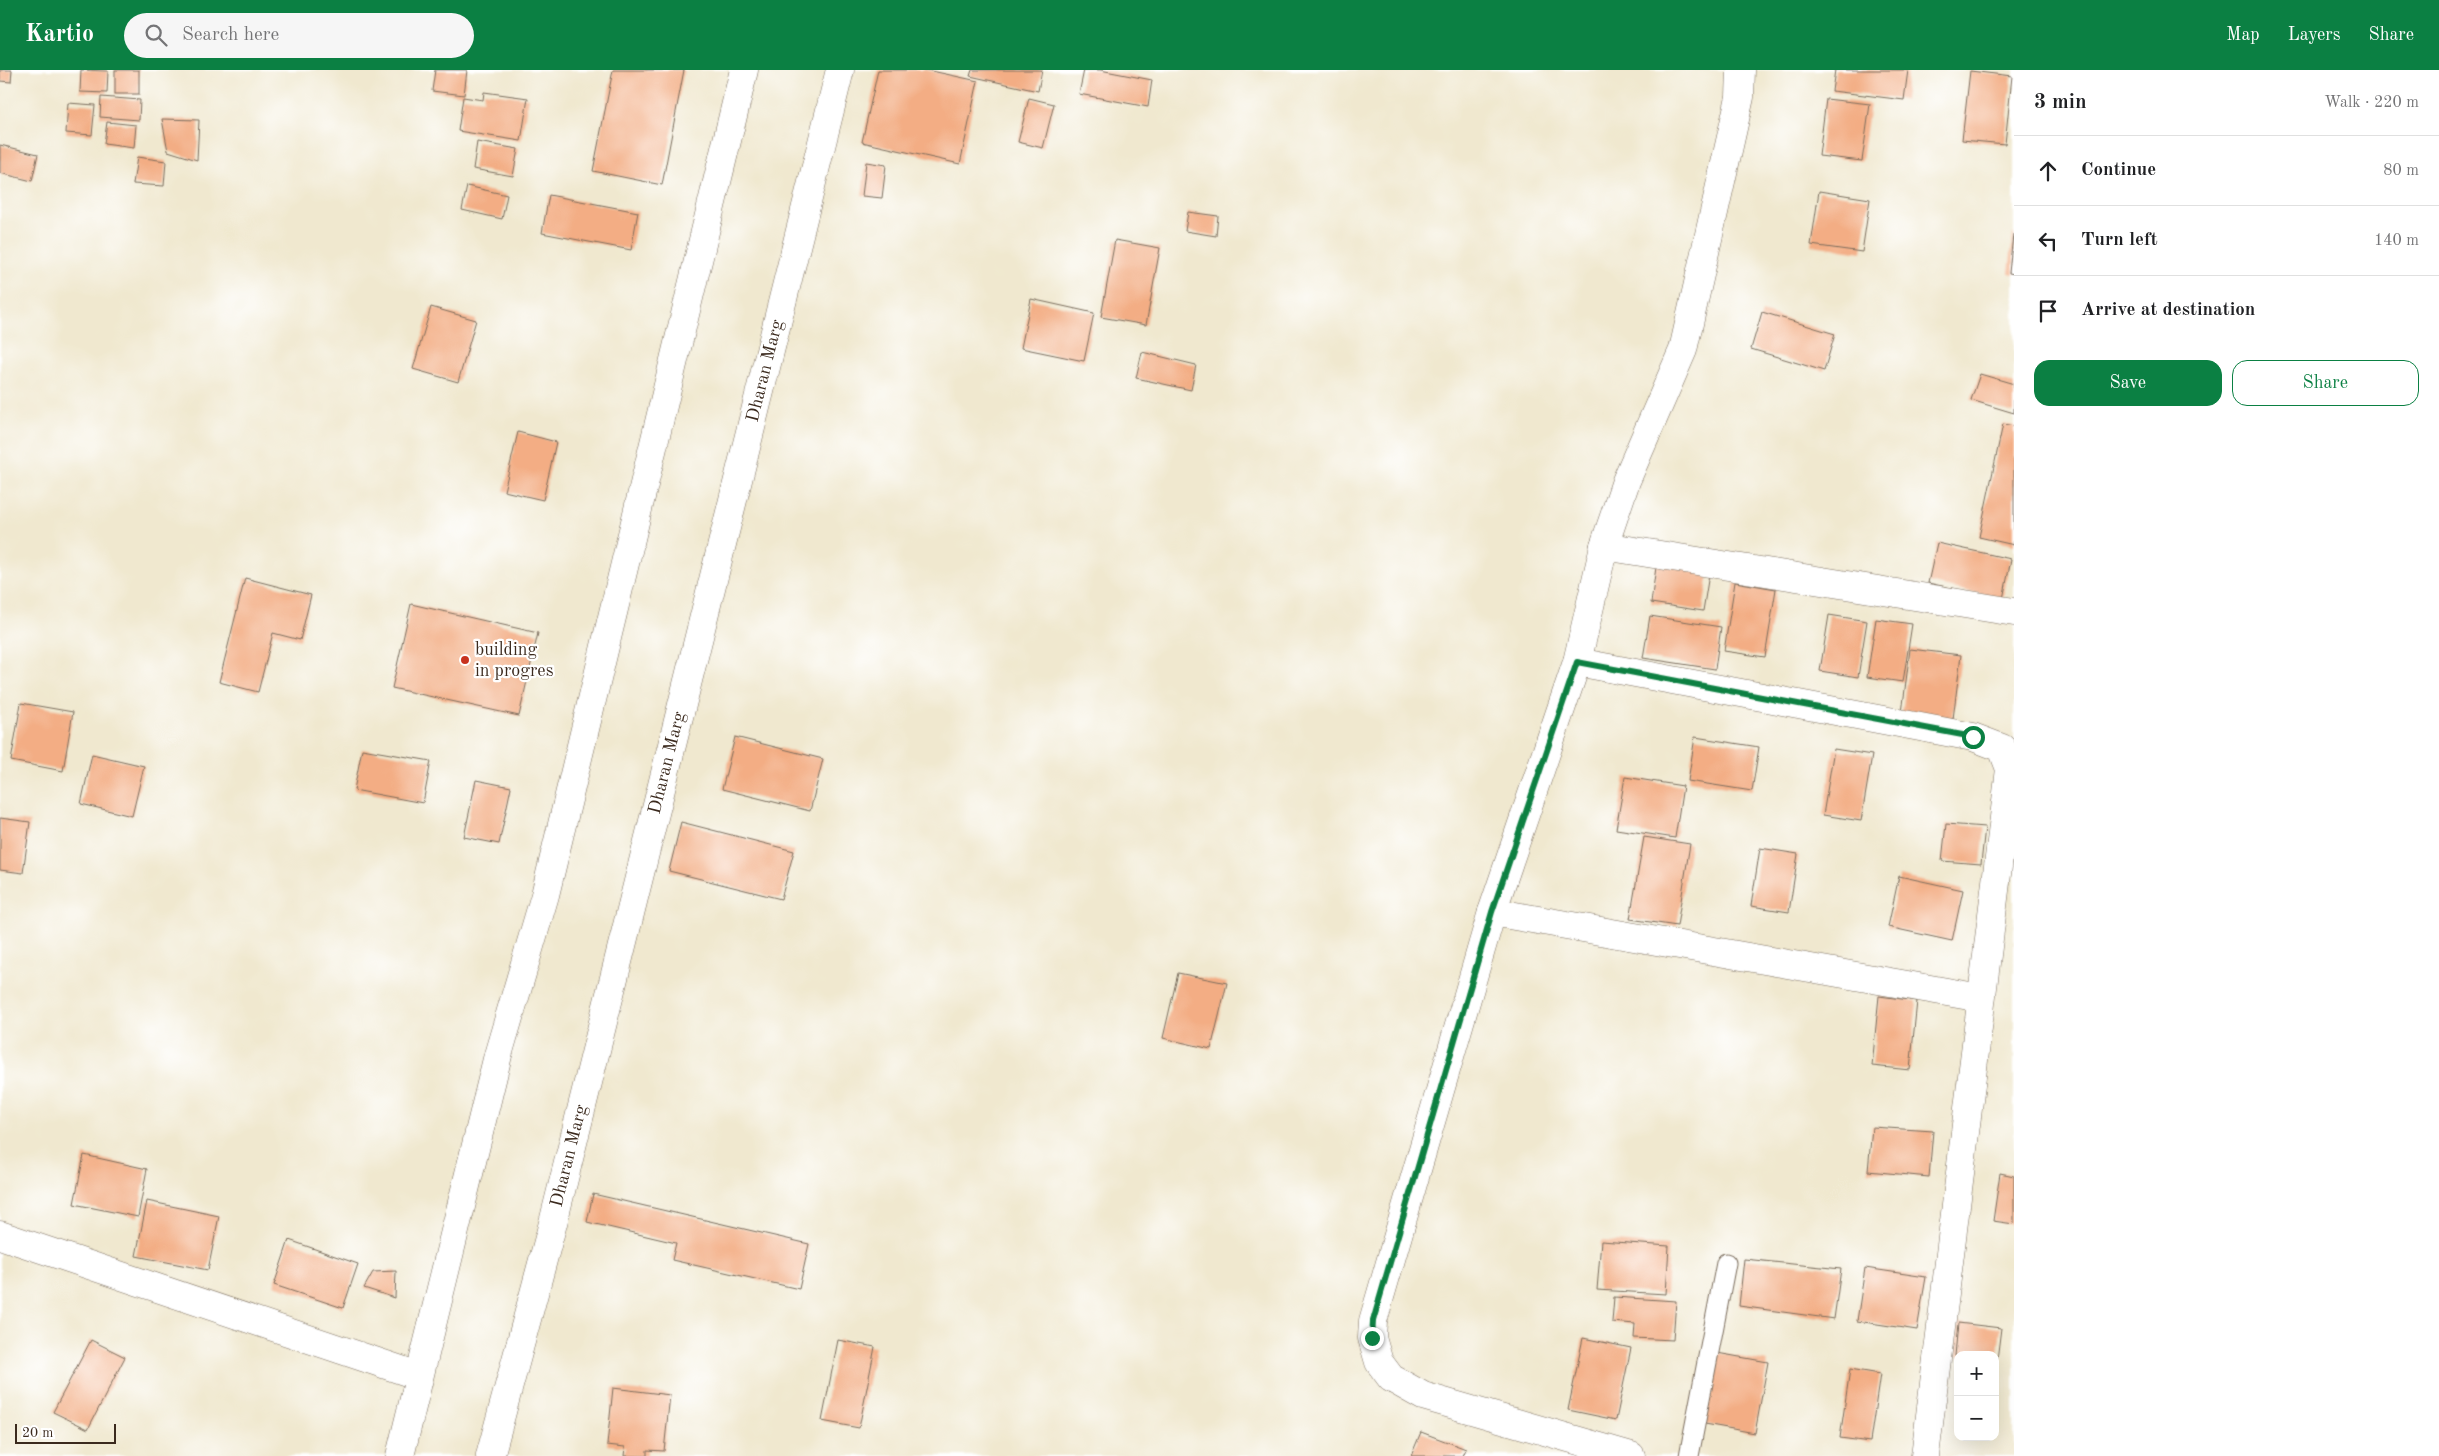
<!DOCTYPE html>
<meta charset="utf-8">
<style>
:root{--surface:#fff;--page:#f6f6f6;--text:#202124;--muted:#757577;--line:#e0e0e0;--accent:#0b8043}
body{margin:0;font-family:"Old Standard TT",serif;background:var(--page);color:var(--text)}
.controls{position:absolute;right:15px;bottom:15px;display:grid;overflow:hidden;border-radius:10px;box-shadow:0 5px 20px #0002}
.controls button{width:45px;height:45px;display:grid;place-items:center;padding:0;border:0;border-bottom:1px solid var(--line);background:var(--surface);color:var(--text);font:25px sans-serif}
.scale{position:absolute;left:15px;bottom:12px;width:101px;box-sizing:border-box;padding-left:5px;border:2px solid #3b2a1e;border-top:0;font-size:14px;line-height:18px;white-space:nowrap;color:#3b2a1e;-webkit-text-stroke:4px #fff;paint-order:stroke}
.stop{position:absolute;width:15px;height:15px;margin:-11px;border:4px solid #0b8043;border-radius:50%;background:#fff}
.stop.end{background:#0b8043;border-color:#fff;box-shadow:0 1px 5px #0008}
.list{margin:0;padding:0;list-style:none}
h2{display:flex;justify-content:space-between;align-items:center;height:65px;margin:0;padding:0 20px;font-size:21px}
h2 small{font-size:16px;font-weight:400;color:var(--muted)}
.list li{display:grid;grid-template-columns:32px 1fr auto;gap:15px;align-items:center;box-sizing:border-box;height:70px;padding:0 20px;border-top:1px solid var(--line)}
.list b{display:block;font-size:19px;white-space:nowrap}
.list em{font-size:16px;font-style:normal;color:var(--muted)}
.actions{display:flex;gap:10px;padding:15px 20px}
.actions a{flex:1;padding:11px 0;border:1px solid var(--accent);border-radius:15px;text-align:center;font-size:18px;color:var(--accent)}
.actions .main{background:var(--accent);color:#fff}
.icon{flex:none;width:28px;height:28px;fill:none;stroke:currentColor;stroke-width:2;stroke-linecap:round;stroke-linejoin:round}
.map{position:relative;flex:none;width:2014px;height:1386px;overflow:hidden}
header{display:flex;align-items:center;gap:30px;box-sizing:border-box;height:70px;padding:0 25px;background:var(--accent);color:#fff}
header strong{font-size:24px}
nav{display:flex;gap:28px;margin-inline-start:auto;font-size:18px}
.search{width:350px;height:45px;background:var(--page);display:flex;align-items:center;gap:12px;box-sizing:border-box;padding:0 18px;border-radius:28px;color:var(--muted);font-size:19px}
main{display:flex}
aside{flex:1;background:var(--surface)}
.map>svg:first-child{display:block}
.building{fill:#f3ad84}
.lines{fill:none;stroke-linecap:round;stroke-linejoin:round}
.service-casing{stroke:#7a6c5c;stroke-width:21}
.minor-casing{stroke:#7a6c5c;stroke-width:29}
.primary-casing{stroke:#7a6c5c;stroke-width:29}
.service{stroke:#fff;stroke-width:19}
.minor{stroke:#fff;stroke-width:28}
.primary{stroke:#fff;stroke-width:28}
.route{stroke:#0b8043;stroke-width:6}
.poi-dot{fill:#c8321e;stroke:#fff;stroke-width:2}
.labels{text-anchor:middle;dominant-baseline:central;stroke-width:4.5;stroke-linejoin:round;paint-order:stroke}
.street-label{font-size:18px;fill:#3b2a1e;stroke:#fff}
.poi-label{font-size:18px;fill:#3b2a1e;stroke:#fff;text-anchor:start}
</style>
<header>
<strong>Kartio</strong>
<div class="search"><svg class="icon" aria-label="search" viewBox="0 0 24 24"><circle cx="10" cy="10" r="6"/><path d="M15 15l6 6"/></svg>Search here</div>
<nav><a>Map</a><a>Layers</a><a>Share</a></nav>
</header>
<main>
<div class="map">
<svg width="2014" height="1386" viewBox="0 0 2014 1386">
<rect width="100%" height="100%" fill="#fff"/>
<filter id="ink" filterUnits="userSpaceOnUse"><feTurbulence type="fractalNoise" baseFrequency=".02" numOctaves="2"/><feDisplacementMap in="SourceGraphic" scale="10" xChannelSelector="R" yChannelSelector="G"/><feConvolveMatrix kernelMatrix="1 2 1 2 8 2 1 2 1" color-interpolation-filters="sRGB"/></filter>
<filter id="wash" filterUnits="userSpaceOnUse"><feTurbulence type="fractalNoise" baseFrequency=".0096" numOctaves="4" result="noise"/><feDisplacementMap in="SourceGraphic" scale="20" xChannelSelector="R" yChannelSelector="G"/><feGaussianBlur stdDeviation="1.12" result="paint"/><feColorMatrix in="noise" values="0 0 0 0 0 0 0 0 0 0 0 0 0 0 0 0 0 1.4 0 .05"/><feComposite in="paint" operator="in"/></filter>
<g filter="url(#wash)">
<rect width="100%" height="100%" fill="#f0e8cf"/>
<g id="blocks">
<g class="building">
<path d="M0 0H12L11 12 0 11Z"/>
<path d="M81 0 108 1 107 23 80 22Z"/>
<rect x="115" y="0" width="24" height="24"/>
<path d="M435 0H467L464 25 432 21Z"/>
<path d="M613 0H684L662 115 593 101Z"/>
<path d="M878 0H927L978 11 960 94 862 72Z"/>
<path d="M972 0H1042L1038 21 970 6Z"/>
<path d="M1084 0H1100L1152 10 1148 37 1079 24Z"/>
<path d="M1835 0H1908L1904 30 1832 21Z"/>
<path d="M1970 1 2012 6 2005 74 1962 70Z"/>
<path d="M484 22 528 28 521 71 458 61 463 27 483 30Z"/>
<path d="M101 27 140 30 139 50 100 47Z"/>
<path d="M1029 28 1054 34 1043 78 1018 72Z"/>
<path d="M1826 29 1870 34 1862 91 1819 86Z"/>
<path d="M68 33 95 35 92 65 66 63Z"/>
<path d="M162 49 199 50 197 90 168 81Z"/>
<path d="M107 52 136 55 134 78 104 74Z"/>
<path d="M477 72 518 79 513 106 473 99Z"/>
<path d="M0 75 38 84 32 111 0 103Z"/>
<path d="M137 87 166 91 164 116 133 114Z"/>
<path d="M866 92 886 95 882 128 862 126Z"/>
<path d="M467 116 507 125 502 149 462 140Z"/>
<path d="M1819 121 1870 129 1862 182 1811 175Z"/>
<path d="M549 125 638 142 631 180 542 163Z"/>
<path d="M1188 142 1218 146 1216 166 1185 161Z"/>
<path d="M2013 164H2014V204L2009 203Z"/>
<path d="M1115 170 1160 178 1146 255 1101 247Z"/>
<path d="M1031 229 1094 243 1084 291 1021 278Z"/>
<path d="M431 237 476 250 458 312 413 299Z"/>
<path d="M1762 242 1835 264 1824 301 1751 279Z"/>
<path d="M1142 282 1196 295 1191 320 1136 308Z"/>
<path d="M1980 304 2014 314V343L1971 330Z"/>
<path d="M2003 354 2014 356V475L1979 467Z"/>
<path d="M518 362 556 372 543 430 504 421Z"/>
<path d="M1937 473 2011 489 2003 529 1928 513Z"/>
<path d="M1657 490 1710 498 1703 541 1651 533Z"/>
<path d="M245 508 311 525 300 570 273 563 258 622 219 612Z"/>
<path d="M1735 512 1776 519 1765 587 1724 581Z"/>
<path d="M411 534 538 563 519 646 392 618Z"/>
<path d="M1829 545 1867 551 1858 607 1820 601Z"/>
<path d="M1650 546 1721 557 1715 599 1643 588Z"/>
<path d="M1876 549 1912 554 1903 612 1867 607Z"/>
<path d="M1910 579 1961 585 1953 649 1902 643Z"/>
<path d="M21 633 73 642 63 701 11 691Z"/>
<path d="M735 667 823 689 810 741 722 719Z"/>
<path d="M1695 667 1759 677 1752 721 1688 711Z"/>
<path d="M362 679 431 691 423 733 354 720Z"/>
<path d="M1834 679 1872 685 1861 751 1823 745Z"/>
<path d="M92 684 144 696 132 746 81 734Z"/>
<path d="M1625 707 1683 716 1675 768 1616 759Z"/>
<path d="M476 710 511 717 499 774 464 767Z"/>
<path d="M0 748 30 752 23 803 0 800Z"/>
<path d="M681 752 794 781 781 829 669 801Z"/>
<path d="M1946 754 1985 757 1981 794 1942 791Z"/>
<path d="M1644 767 1690 774 1677 856 1630 849Z"/>
<path d="M1760 778 1798 784 1789 842 1751 836Z"/>
<path d="M1899 806 1963 820 1952 871 1888 857Z"/>
<path d="M1178 903 1227 913 1211 979 1163 968Z"/>
<path d="M1879 926 1917 931 1910 1000 1872 996Z"/>
<path d="M1872 1057 1933 1061 1929 1107 1868 1101Z"/>
<path d="M84 1085 147 1099 138 1147 74 1134Z"/>
<path d="M2000 1103 2014 1106V1154L1993 1151Z"/>
<path d="M593 1124 809 1174 799 1219 672 1190 676 1173 587 1152Z"/>
<path d="M147 1131 219 1146 208 1200 136 1186Z"/>
<path d="M289 1170 358 1194 343 1238 274 1215Z"/>
<path d="M1601 1171 1669 1176 1666 1224 1597 1220Z"/>
<path d="M1744 1189 1841 1199 1834 1249 1739 1236Z"/>
<path d="M1865 1198 1926 1207 1917 1260 1857 1251Z"/>
<path d="M396 1201 395 1228 364 1218 373 1202Z"/>
<path d="M1614 1227 1676 1231 1673 1270 1634 1268 1635 1254 1612 1252Z"/>
<path d="M1958 1253 2001 1258 1997 1290H1995V1285L1955 1286Z"/>
<path d="M1583 1268 1631 1278 1616 1350 1568 1340Z"/>
<path d="M91 1270 125 1287 88 1359 53 1342Z"/>
<path d="M838 1270 875 1277 859 1358 822 1351Z"/>
<path d="M1717 1283 1768 1292 1755 1363 1705 1354Z"/>
<path d="M1850 1299 1880 1304 1870 1372 1840 1368Z"/>
<path d="M613 1318 670 1325 664 1381 647 1380V1386H624L625 1377 607 1375Z"/>
<path d="M1421 1362 1466 1379 1463 1386H1411Z"/>
</g>
</g>
</g>
<g filter="url(#ink)">
<use href="#blocks" fill-opacity="0" stroke="#7a6c5c" stroke-width="1"/>
<g class="lines">
<g class="service-casing">
<path id="service" d="M1689 1386 1726 1193"/>
</g>
<g class="minor-casing">
<g id="minor">
<path d="M1604 476 2014 542"/>
<path d="M1577 592 1973 667 2002 678 2010 699 1925 1386"/>
<path d="M1492 842 1981 928"/>
<path d="M0 1165 419 1306"/>
<path d="M1631 1386 1423 1326 1391 1308 1379 1292 1372 1268 1373 1251 1492 842 1577 592 1604 476 1626 411 1683 280 1740 27 1741 0"/>
</g>
</g>
<g class="primary-casing">
<g id="primary">
<path d="M400 1386 498 985 545 825 744 0"/>
<path d="M490 1386 553 1153 840 0"/>
</g>
</g>
<use href="#service" class="service"/>
<use href="#minor" class="minor"/>
<use href="#primary" class="primary"/>
</g>
</g>
<g class="lines" filter="url(#ink)">
<path class="route" d="M1372 1268 1373 1251 1492 842 1577 592 1973 667"/>
</g>
<circle class="poi-dot" cx="465" cy="590" r="5"/>
<g class="labels">
<g class="street-label">
<text transform="translate(765 301) rotate(-76)">Dharan Marg</text>
<text transform="translate(667 693) rotate(-76)">Dharan Marg</text>
<text transform="translate(569 1086) rotate(-76)">Dharan Marg</text>
</g>
<g class="poi-label">
<text x="475" y="580">building<tspan x="475" dy="21">in progres</tspan></text>
</g>
</g>
</svg>
<div class="controls">
<button>+</button>
<button>−</button>
</div>
<div class="scale">20 m</div>
<div class="stop" style="left:1973px;top:667px"></div>
<div class="stop end" style="left:1372px;top:1268px"></div>
</div>
<aside>
<h2>3 min<small>Walk · 220 m</small></h2>
<ul class="list">
<li><svg class="icon" aria-label="ahead" viewBox="0 0 24 24"><path d="M12 20V5M6 11l6-6 6 6"/></svg><div><b>Continue</b></div><em>80 m</em></li>
<li><svg class="icon" aria-label="left" viewBox="0 0 24 24"><path d="M17 20v-9H6M10 6l-5 5 5 5"/></svg><div><b>Turn left</b></div><em>140 m</em></li>
<li><svg class="icon" aria-label="arrive" viewBox="0 0 24 24"><path d="M6 21V4h12l-3 4 3 4H6"/></svg><div><b>Arrive at destination</b></div></li>
</ul>
<div class="actions"><a class="main">Save</a><a>Share</a></div>
</aside>
</main>
